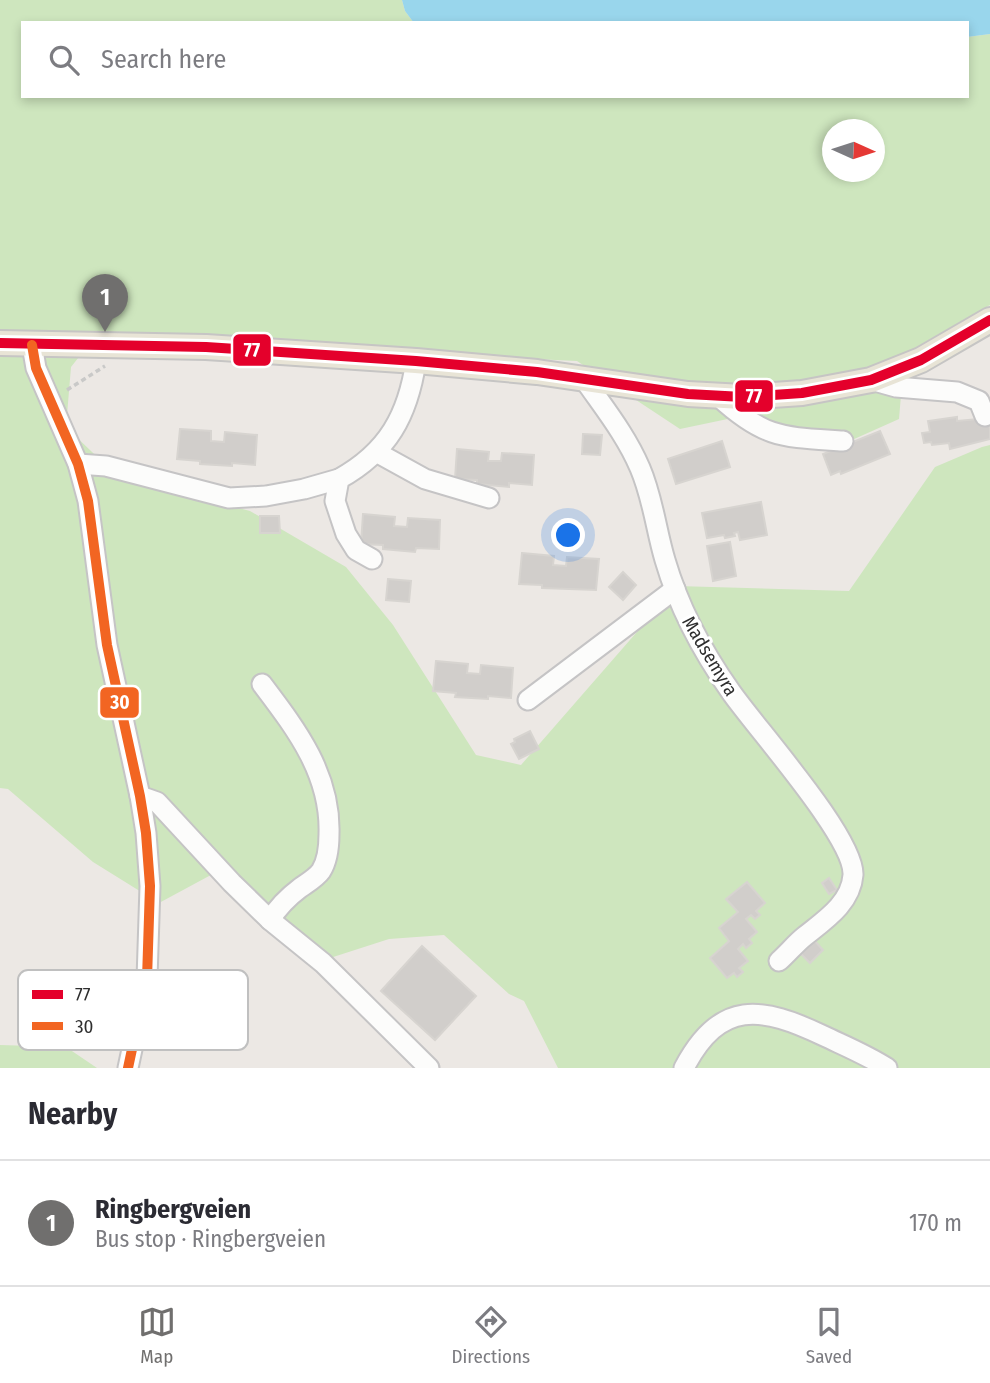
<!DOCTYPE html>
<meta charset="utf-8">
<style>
:root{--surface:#fff;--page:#f2f2f3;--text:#2b2b33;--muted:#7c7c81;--line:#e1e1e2;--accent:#706f6e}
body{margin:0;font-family:"Fira Sans Condensed",sans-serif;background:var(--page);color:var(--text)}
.compass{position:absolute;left:822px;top:119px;width:63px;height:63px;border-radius:50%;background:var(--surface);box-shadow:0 4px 10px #0003;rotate:93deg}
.you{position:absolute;left:569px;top:536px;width:24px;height:24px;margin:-18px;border:5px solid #fff;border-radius:50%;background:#1a73e8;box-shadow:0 0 0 10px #1a73e833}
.badge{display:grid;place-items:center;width:46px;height:46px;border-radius:50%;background:var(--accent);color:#fff;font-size:23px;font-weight:700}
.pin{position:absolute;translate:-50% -58px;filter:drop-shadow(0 2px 4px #0008)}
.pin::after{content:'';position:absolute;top:37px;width:24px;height:21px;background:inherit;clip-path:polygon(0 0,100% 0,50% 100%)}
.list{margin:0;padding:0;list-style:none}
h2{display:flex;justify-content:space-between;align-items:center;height:91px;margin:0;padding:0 28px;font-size:30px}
h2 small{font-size:23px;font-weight:400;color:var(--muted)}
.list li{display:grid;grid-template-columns:46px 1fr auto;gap:21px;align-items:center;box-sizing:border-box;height:126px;padding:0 28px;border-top:2px solid var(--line)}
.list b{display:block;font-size:26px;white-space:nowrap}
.list p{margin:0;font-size:23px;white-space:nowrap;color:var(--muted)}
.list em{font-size:23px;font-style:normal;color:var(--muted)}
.icon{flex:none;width:38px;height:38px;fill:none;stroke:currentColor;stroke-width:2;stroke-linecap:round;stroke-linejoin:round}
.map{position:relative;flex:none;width:990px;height:1068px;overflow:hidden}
.search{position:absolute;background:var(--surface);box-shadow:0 4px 10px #0003;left:21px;right:21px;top:21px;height:77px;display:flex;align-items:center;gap:18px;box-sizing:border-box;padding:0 24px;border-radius:0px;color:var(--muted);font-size:26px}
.sheet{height:217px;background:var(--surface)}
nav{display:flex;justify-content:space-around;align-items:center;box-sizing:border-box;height:98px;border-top:2px solid var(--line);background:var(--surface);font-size:19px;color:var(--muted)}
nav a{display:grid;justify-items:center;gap:4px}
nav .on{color:var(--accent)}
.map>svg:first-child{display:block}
.green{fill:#cee6be;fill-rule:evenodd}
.water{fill:#99d6ec}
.building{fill:#d1cecb;stroke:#d7d4d0;stroke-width:2}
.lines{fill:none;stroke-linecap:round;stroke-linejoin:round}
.minor-casing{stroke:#c5c4c5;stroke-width:23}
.major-casing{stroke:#c6c5c4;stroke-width:28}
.path{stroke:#c9c9c8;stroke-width:3.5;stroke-dasharray:5 3.5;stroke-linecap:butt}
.minor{stroke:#fcfcfb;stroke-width:19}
.major{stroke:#e8e4d6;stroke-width:24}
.bus-1-casing{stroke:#fff;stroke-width:16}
.bus-2-casing{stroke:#fff;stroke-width:16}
.bus-1{stroke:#e4002b;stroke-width:10}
.bus-2{stroke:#f26522;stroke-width:10}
.labels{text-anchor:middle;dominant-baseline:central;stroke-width:6;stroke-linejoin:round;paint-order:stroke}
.street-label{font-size:19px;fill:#2e2e2e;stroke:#fff}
.key{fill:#fff;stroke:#c0c0c0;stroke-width:2}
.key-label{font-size:19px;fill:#2e2e2e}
.line-badge{stroke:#fff;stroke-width:2.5}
.badge-label{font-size:19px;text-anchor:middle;font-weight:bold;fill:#fff}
</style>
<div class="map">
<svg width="990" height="1068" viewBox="0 0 990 1068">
<rect width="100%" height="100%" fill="#ece8e4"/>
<g class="green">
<path d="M0 0H402L405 11 414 23H23V96H967V37L990 34V305L920 345 902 383 899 419 852 440 742 416 680 429 577 361 94 338 71 367 66 427 117 476 250 511 346 567 393 625 476 755 521 765 677 586 849 591 935 467 982 447 990 445V1068H558L524 1001 509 994 444 935 389 939 327 959 251 886 222 869 159 903 93 862 8 789 0 788ZM832 130H874V172H832Z"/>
<path d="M0 1045 66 1047 97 1068H0Z"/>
</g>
<path class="water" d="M402 0H990V34L967 37V23H414L405 11Z"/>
<g class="building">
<path d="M957 417V421L990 418V439L950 449 949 443 932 445 931 442 924 443 922 433 930 432 928 421Z"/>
<path d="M180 429 211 431V441L224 442 225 432 257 435 255 465 232 463V466L200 464V461L177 459Z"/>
<path d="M880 431 890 454 841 474 840 471 831 475 823 454Z"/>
<path d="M583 434 602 435 600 455 582 454Z"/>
<path d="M722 441 730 467 676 484 668 459Z"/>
<path d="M457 449 489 452 488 461H501L502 453 534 455 532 485 509 483V487L477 484V480L455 479Z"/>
<path d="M761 502 767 535 740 540 738 532 734 533 735 536 725 538 724 535 707 538 702 513Z"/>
<path d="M363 514 395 517 394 526 407 527 408 518 440 520 439 549 416 548 415 552 383 549V545L361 544Z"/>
<path d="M260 516H279L280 533H260Z"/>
<path d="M730 542 736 576 713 581 707 546Z"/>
<path d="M522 553 554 556 553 565 566 566 567 557 599 559 596 590 542 588V585L519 584Z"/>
<path d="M623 572 636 585 623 600 609 587Z"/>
<path d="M388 579 411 581 409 602 386 600Z"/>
<path d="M436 661 468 664 467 673 480 674 481 665 513 668 511 698 488 696V699L455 697 456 693 433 691Z"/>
<path d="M530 731 539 749 519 759 511 744 515 742 514 739Z"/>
<path d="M829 878 837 890 829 894 822 883Z"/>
<path d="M747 882 765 903 756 911 760 915 755 919 751 915 746 919 757 932 749 939 752 943 746 948 743 944 738 949 748 961 739 968 743 972 737 977 734 973 727 978 710 958 729 941 719 928 738 912 726 899Z"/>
<path d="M814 940 823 950 810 963 800 953Z"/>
<path d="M422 946 476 996 435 1040 381 991Z"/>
</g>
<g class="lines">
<g class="minor-casing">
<g id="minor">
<path d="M32 345 36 368 78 464 88 501 107 645 140 796 146 833 150 886 147 979 128 1068"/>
<path d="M584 379C604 408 626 435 640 468 653 498 656 530 665 560 679 608 702 651 731 692 756 728 855 838 853 875 851 903 825 920 805 936 796 943 788 953 779 961"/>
<path d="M871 380 896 387 957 392 979 401 985 416"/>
<path d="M719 397C765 439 783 437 843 441"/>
<path d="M376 452 425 479 489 498"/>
<path d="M78 464 106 466 229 498 266 496 304 489 339 479"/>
<path d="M372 559 356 550 346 534 335 501 339 479C388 452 408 415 416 361"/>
<path d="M262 684C296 729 331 774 329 834 329 847 328 860 321 871 316 878 307 883 300 888 288 897 278 907 270 920"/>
<path d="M528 700 675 589"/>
<path d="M140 796 157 802 232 883 270 920 323 963 429 1068"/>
<path d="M684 1068C720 999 761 1006 824 1036 845 1046 867 1055 887 1068"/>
</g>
</g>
<g class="major-casing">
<path id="major" d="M0 343 206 347 416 361 537 372 688 394 743 397 802 393 871 380 921 360 990 320"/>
</g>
<path class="path" d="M67 390 105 366"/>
<use href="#minor" class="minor"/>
<use href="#major" class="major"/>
<g class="bus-1-casing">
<path id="bus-1" d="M0 343 206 347 416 361 537 372 688 394 743 397 802 393 871 380 921 360 990 320"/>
</g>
<g class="bus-2-casing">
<path id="bus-2" d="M32 345 36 368 78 464 88 501 107 645 140 796 146 833 150 886 147 979 128 1068"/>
</g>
<use href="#bus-1" class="bus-1"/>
<use href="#bus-2" class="bus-2"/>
</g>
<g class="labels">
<g class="street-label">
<text transform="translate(710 656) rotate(59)">Madsemyra</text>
</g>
</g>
<rect x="18" y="970" width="230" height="80" rx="10" class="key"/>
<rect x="32" y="990" width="31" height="9" fill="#e4002b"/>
<rect x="32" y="1022" width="31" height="8" fill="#f26522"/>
<g class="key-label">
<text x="75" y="1001">77</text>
<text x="75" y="1033">30</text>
</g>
<g class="line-badge">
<rect x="232" y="333" width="40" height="34" rx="7" fill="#e4002b"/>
<rect x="734" y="379" width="40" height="34" rx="7" fill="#e4002b"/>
<rect x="99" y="686" width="41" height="33" rx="7" fill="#f26522"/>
</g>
<g class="badge-label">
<text x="252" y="357">77</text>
<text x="754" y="403">77</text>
<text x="120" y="709">30</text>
</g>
</svg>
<svg class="compass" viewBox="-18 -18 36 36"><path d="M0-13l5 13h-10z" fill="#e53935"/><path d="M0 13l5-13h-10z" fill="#7c7c81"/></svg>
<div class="you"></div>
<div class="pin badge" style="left:105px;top:332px">1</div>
<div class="search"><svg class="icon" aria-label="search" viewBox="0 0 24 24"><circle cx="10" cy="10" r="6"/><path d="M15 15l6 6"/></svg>Search here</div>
</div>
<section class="sheet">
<h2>Nearby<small></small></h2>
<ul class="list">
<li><span class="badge">1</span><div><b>Ringbergveien</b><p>Bus stop · Ringbergveien</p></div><em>170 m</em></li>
</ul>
</section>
<nav>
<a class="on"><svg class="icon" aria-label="map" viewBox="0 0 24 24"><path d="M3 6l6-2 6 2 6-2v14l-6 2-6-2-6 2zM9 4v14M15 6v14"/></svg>Map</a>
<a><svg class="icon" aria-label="directions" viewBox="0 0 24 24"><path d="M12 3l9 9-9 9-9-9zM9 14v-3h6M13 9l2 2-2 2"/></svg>Directions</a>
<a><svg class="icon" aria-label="saved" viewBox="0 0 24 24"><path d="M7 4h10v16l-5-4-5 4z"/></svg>Saved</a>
</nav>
